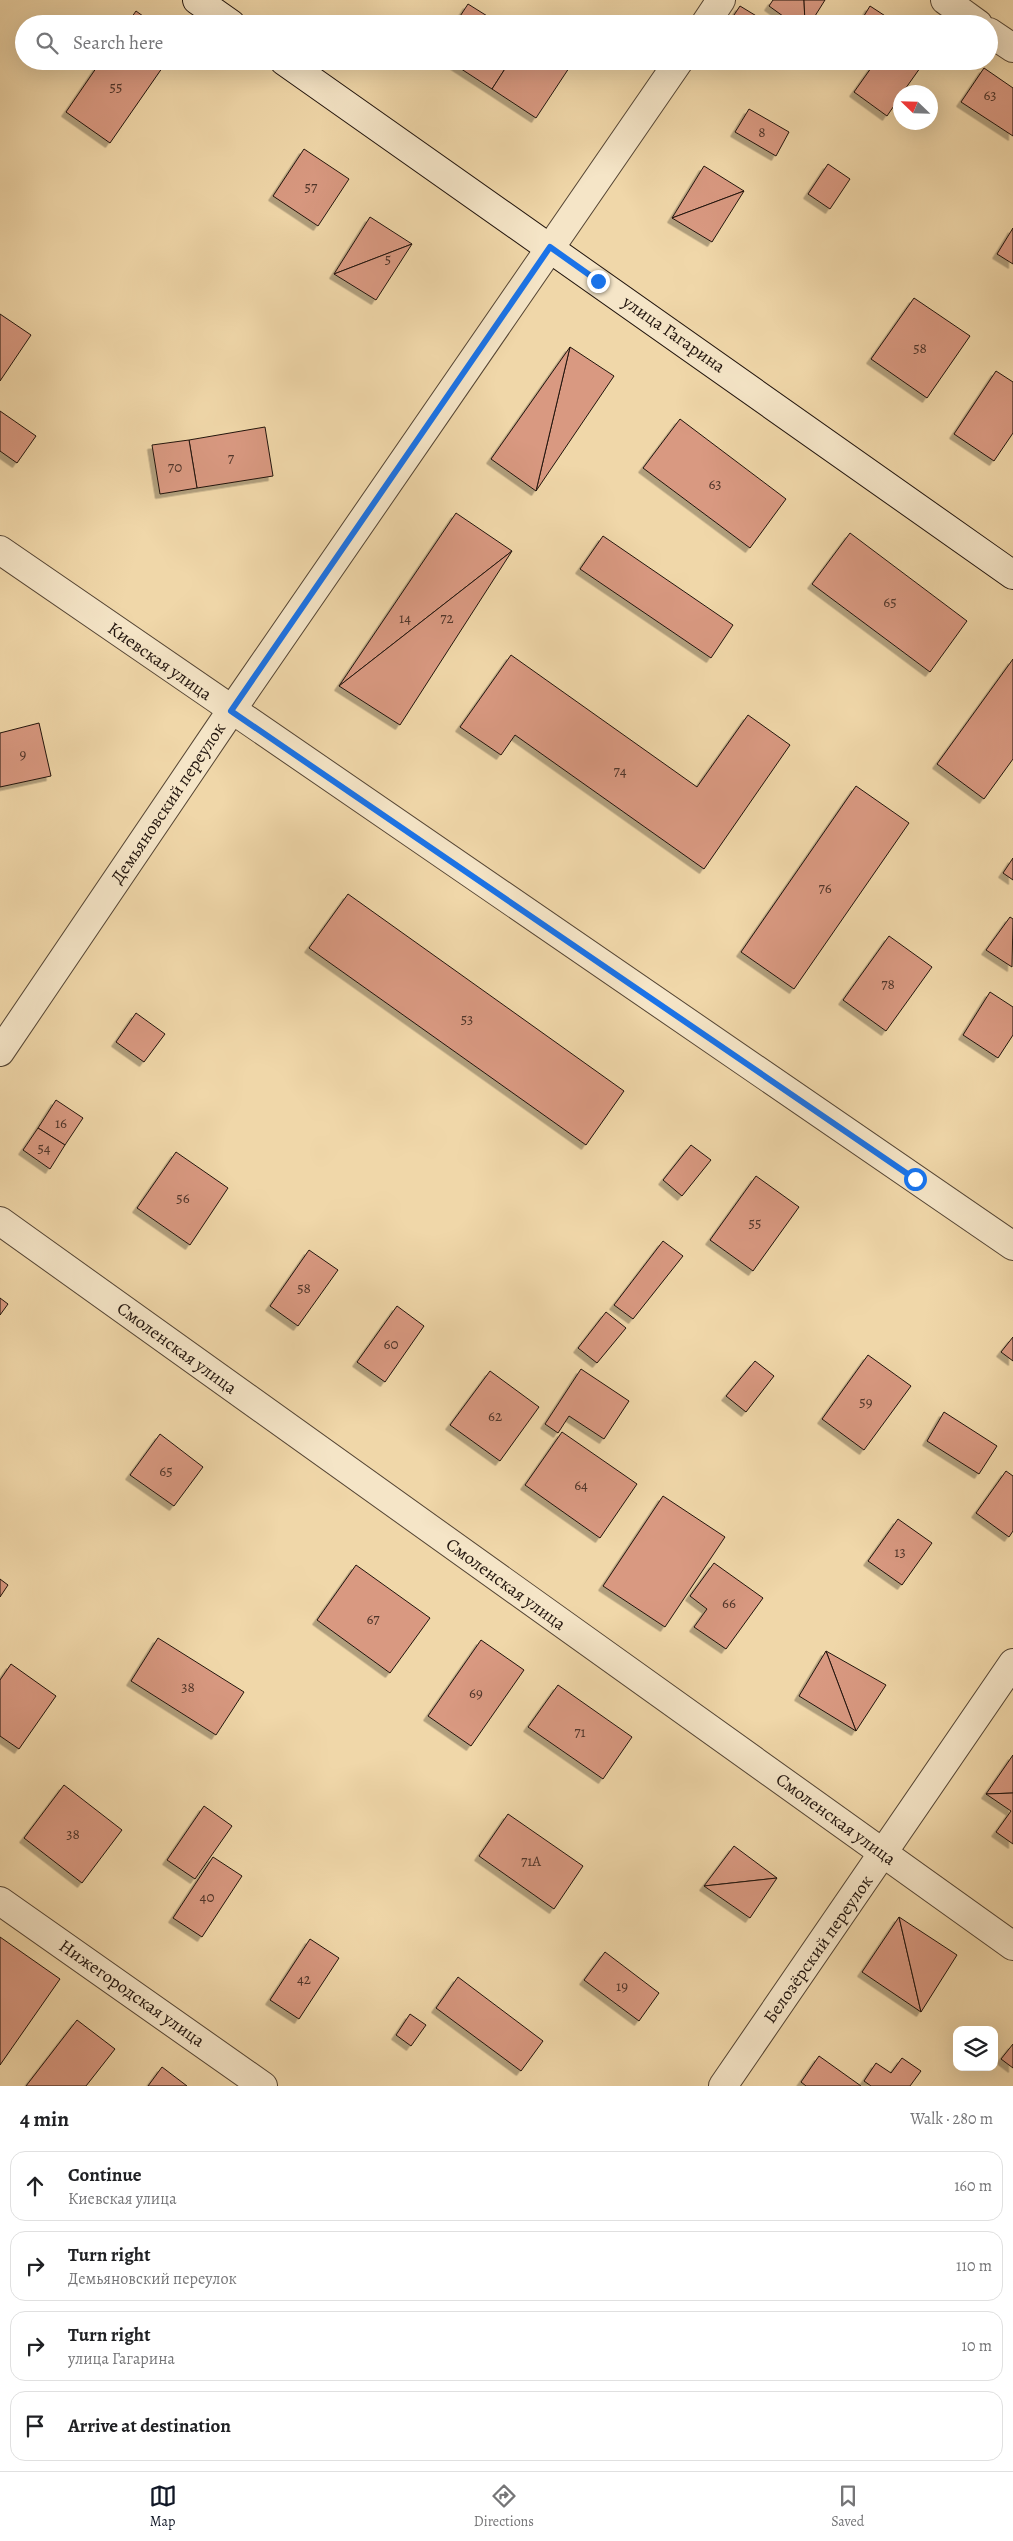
<!DOCTYPE html>
<meta charset="utf-8">
<style>
:root{--surface:#fff;--page:#f2f2f2;--text:#202124;--muted:#757577;--line:#e0e0e0;--accent:#111827}
body{margin:0;font-family:Alegreya,serif;background:var(--page);color:var(--text)}
.controls{position:absolute;right:15px;bottom:15px;display:grid;overflow:hidden;border-radius:10px;box-shadow:0 5px 20px #0002}
.controls button{width:45px;height:45px;display:grid;place-items:center;padding:0;border:0;border-bottom:1px solid var(--line);background:var(--surface);color:var(--text);font:25px sans-serif}
.compass{position:absolute;left:893px;top:85px;width:45px;height:45px;border-radius:50%;background:var(--surface);box-shadow:0 5px 20px #0002;rotate:293deg}
.stop{position:absolute;width:15px;height:15px;margin:-11px;border:4px solid #1a73e8;border-radius:50%;background:#fff}
.stop.end{background:#1a73e8;border-color:#fff;box-shadow:0 1px 5px #0008}
.list{margin:0;padding:0;list-style:none}
h2{display:flex;justify-content:space-between;align-items:center;height:65px;margin:0;padding:0 20px;font-size:21px}
h2 small{font-size:16px;font-weight:400;color:var(--muted)}
.list li{display:grid;grid-template-columns:32px 1fr auto;gap:15px;align-items:center;box-sizing:border-box;height:70px;margin:0 10px 10px;padding:0 10px;border:1px solid var(--line);border-radius:15px}
.list b{display:block;font-size:19px;white-space:nowrap}
.list p{margin:0;font-size:16px;white-space:nowrap;color:var(--muted)}
.list em{font-size:16px;font-style:normal;color:var(--muted)}
.icon{flex:none;width:28px;height:28px;fill:none;stroke:currentColor;stroke-width:2;stroke-linecap:round;stroke-linejoin:round}
.map{position:relative;flex:none;width:1013px;height:2086px;overflow:hidden}
.search{position:absolute;background:var(--surface);box-shadow:0 5px 20px #0002;left:15px;right:15px;top:15px;height:55px;display:flex;align-items:center;gap:12px;box-sizing:border-box;padding:0 18px;border-radius:28px;color:var(--muted);font-size:19px}
.sheet{height:385px;background:var(--surface)}
nav{display:flex;justify-content:space-around;align-items:center;box-sizing:border-box;height:70px;border-top:1px solid var(--line);background:var(--surface);font-size:14px;color:var(--muted)}
nav a{display:grid;justify-items:center;gap:2px}
nav .on{color:var(--accent)}
.map>svg:first-child{display:block}
.building{fill:#d99981;stroke:#21140d;filter:url(#shadow)}
.lines{fill:none;stroke-linecap:round;stroke-linejoin:round}
.street-casing{stroke:#554534;stroke-width:30}
.secondary-casing{stroke:#21140d;stroke-width:30}
.street{stroke:#f5e5c7;stroke-width:28}
.secondary{stroke:#f5e5c7;stroke-width:28}
.route{stroke:#1a73e8;stroke-width:6}
.labels{text-anchor:middle;dominant-baseline:central;stroke-width:4;stroke-linejoin:round;paint-order:stroke}
.number-label{font-size:15px;fill:#4f352a}
.street-label{font-size:18px;fill:#21140d;stroke:#f5e5c7}
</style>
<div class="map">
<svg width="1013" height="2086" viewBox="0 0 1013 2086">
<defs>
<filter id="shadow"><feDropShadow dx="-4.5" dy="4.5" stdDeviation="0" flood-color="#0004"/></filter>
</defs>
<rect width="100%" height="100%" fill="#f0d7a9"/>
<filter id="stains"><feTurbulence type="fractalNoise" baseFrequency=".004" numOctaves="4"/><feColorMatrix values="0 0 0 0 .2 0 0 0 0 .09 0 0 0 0 .02 0 0 0 .5 -.17"/></filter>
<radialGradient id="worn" r=".72"><stop offset=".6" stop-color="#630" stop-opacity="0"/><stop offset="1" stop-color="#630" stop-opacity=".3"/></radialGradient>
<g class="building">
<path d="M773 0H804L805 24H794L769 6Z"/>
<path d="M804 0H825L810 24H805Z"/>
<path d="M468 4 500 24H455Z"/>
<path d="M740 6 763 20 761 24H728Z"/>
<path d="M870 6 893 21 891 24H859Z"/>
<path d="M136 11 154 24H127Z"/>
<path d="M101 61H167L110 143 66 112Z"/>
<path d="M449 61H510L492 89Z"/>
<path d="M510 61H558L569 68 536 118 492 89Z"/>
<path d="M876 61H925L903 92H900V97L887 116 854 92Z"/>
<path d="M984 68 1013 88V136L961 102Z"/>
<path d="M749 109 789 132 776 156 735 132Z"/>
<path d="M304 149 349 179 318 226 273 196Z"/>
<path d="M828 164 850 179 830 209 808 194Z"/>
<path d="M704 166 744 191 672 218Z"/>
<path d="M744 191 712 242 672 218Z"/>
<path d="M370 217 412 244 334 274Z"/>
<path d="M1013 228V264L997 254Z"/>
<path d="M412 244 376 300 334 274Z"/>
<path d="M914 298 970 336 927 398 871 359Z"/>
<path d="M0 314 31 335 0 381Z"/>
<path d="M570 347 614 376 536 491Z"/>
<path d="M570 347 536 491 491 459Z"/>
<path d="M996 371 1013 382V433L994 461 954 434Z"/>
<path d="M0 411 36 436 17 463 0 451Z"/>
<path d="M680 419 786 499 750 548 643 468Z"/>
<path d="M265 427 273 476 197 488 189 440Z"/>
<path d="M189 440 197 488 160 494 152 445Z"/>
<path d="M456 513 512 551 339 686Z"/>
<path d="M850 533 967 621 930 672 812 584Z"/>
<path d="M603 536 733 625 711 658 580 569Z"/>
<path d="M512 551 400 725 339 686Z"/>
<path d="M511 655 697 787 748 715 790 745 704 869 515 735 501 755 460 727Z"/>
<path d="M1013 659V759L984 799 937 764Z"/>
<path d="M39 723 51 776 0 787V733Z"/>
<path d="M856 786 909 823 794 989 741 952Z"/>
<path d="M1013 858V880L1003 873Z"/>
<path d="M348 894 624 1091 586 1145 309 948Z"/>
<path d="M1010 917 1013 919 1012 967 986 950Z"/>
<path d="M889 936 932 967 886 1031 843 1000Z"/>
<path d="M990 992 1013 1007V1035L998 1058 963 1035Z"/>
<path d="M136 1013 165 1034 144 1062 116 1042Z"/>
<path d="M56 1100 83 1118 65 1145 38 1128Z"/>
<path d="M38 1128 65 1145 50 1169 23 1150Z"/>
<path d="M691 1145 711 1160 682 1196 663 1180Z"/>
<path d="M176 1152 228 1188 190 1245 137 1208Z"/>
<path d="M756 1176 799 1207 753 1271 710 1240Z"/>
<path d="M663 1241 683 1256 633 1319 614 1305Z"/>
<path d="M309 1250 338 1270 298 1326 270 1306Z"/>
<path d="M0 1298 8 1304 0 1315Z"/>
<path d="M397 1306 424 1326 385 1382 357 1362Z"/>
<path d="M606 1312 626 1328 597 1363 578 1348Z"/>
<path d="M1013 1337V1361L1001 1352Z"/>
<path d="M868 1355 911 1386 864 1450 822 1419Z"/>
<path d="M755 1361 774 1376 746 1412 726 1396Z"/>
<path d="M581 1369 629 1401 604 1439 569 1416 558 1433 545 1424Z"/>
<path d="M490 1371 539 1407 500 1461 450 1425Z"/>
<path d="M944 1412 997 1446 979 1474 927 1441Z"/>
<path d="M562 1432 637 1484 600 1538 525 1485Z"/>
<path d="M160 1434 203 1467 174 1506 130 1475Z"/>
<path d="M1006 1471 1013 1476V1531L1009 1537 976 1513Z"/>
<path d="M663 1496 725 1537 665 1627 603 1586Z"/>
<path d="M898 1519 932 1543 902 1585 868 1561Z"/>
<path d="M714 1563 763 1598 726 1649 694 1627 707 1609 690 1596Z"/>
<path d="M356 1565 430 1618 390 1673 317 1620Z"/>
<path d="M0 1579 8 1585 0 1597Z"/>
<path d="M158 1638 244 1692 216 1735 131 1681Z"/>
<path d="M481 1640 524 1670 471 1746 428 1716Z"/>
<path d="M826 1651 886 1685 856 1731Z"/>
<path d="M826 1651 856 1731 799 1696Z"/>
<path d="M11 1664 56 1696 19 1749 0 1736V1680Z"/>
<path d="M558 1685 632 1737 603 1779 528 1727Z"/>
<path d="M1013 1755V1793L986 1794Z"/>
<path d="M64 1785 122 1830 82 1883 24 1838Z"/>
<path d="M1013 1793V1844L996 1832 1011 1811 986 1794Z"/>
<path d="M204 1806 232 1826 195 1879 167 1860Z"/>
<path d="M508 1814 583 1866 554 1909 479 1856Z"/>
<path d="M734 1846 777 1878 704 1886Z"/>
<path d="M213 1857 242 1876 202 1937 173 1918Z"/>
<path d="M777 1878 750 1918 704 1886Z"/>
<path d="M899 1917 921 2012 862 1972Z"/>
<path d="M899 1917 957 1955 921 2012Z"/>
<path d="M0 1937 60 1979 0 2065Z"/>
<path d="M310 1939 339 1958 299 2019 270 2000Z"/>
<path d="M605 1952 659 1993 639 2021 584 1980Z"/>
<path d="M458 1977 543 2041 521 2071 436 2008Z"/>
<path d="M410 2014 426 2025 411 2046 396 2035Z"/>
<path d="M77 2020 115 2049 86 2086H26Z"/>
<path d="M1013 2044V2068L1001 2059Z"/>
<path d="M819 2056 861 2086H806L801 2082Z"/>
<path d="M902 2058 921 2071 910 2086H871L864 2081 876 2063 891 2073Z"/>
<path d="M162 2067 187 2086H148Z"/>
</g>
<g class="lines">
<g class="street-casing">
<g id="street">
<path d="M945 0 978 24"/>
<path d="M705 24 721 0"/>
<path d="M989 32 1013 48"/>
<path d="M0 550 1013 1246"/>
<path d="M0 1052 231 711 679 61"/>
<path d="M0 1221 1013 1946"/>
<path d="M0 1901 263 2086"/>
<path d="M723 2086 1013 1663"/>
</g>
</g>
<g class="secondary-casing">
<g id="secondary">
<path d="M197 0 231 24"/>
<path d="M284 61 1013 575"/>
</g>
</g>
<use href="#street" class="street"/>
<use href="#secondary" class="secondary"/>
</g>
<g class="lines">
<path class="route" d="M598 281 550 247 231 711 915 1179"/>
</g>
<g class="labels">
<g class="number-label">
<text x="116" y="87">55</text>
<text x="990" y="95">63</text>
<text x="762" y="132">8</text>
<text x="311" y="187">57</text>
<text x="388" y="259">5</text>
<text x="920" y="348">58</text>
<text x="231" y="458">7</text>
<text x="175" y="467">70</text>
<text x="715" y="484">63</text>
<text x="890" y="602">65</text>
<text x="405" y="618">14</text>
<text x="447" y="618">72</text>
<text x="23" y="754">9</text>
<text x="620" y="771">74</text>
<text x="825" y="888">76</text>
<text x="888" y="984">78</text>
<text x="467" y="1019">53</text>
<text x="61" y="1123">16</text>
<text x="44" y="1148">54</text>
<text x="183" y="1198">56</text>
<text x="755" y="1223">55</text>
<text x="304" y="1288">58</text>
<text x="391" y="1344">60</text>
<text x="866" y="1402">59</text>
<text x="495" y="1416">62</text>
<text x="166" y="1471">65</text>
<text x="581" y="1485">64</text>
<text x="900" y="1552">13</text>
<text x="729" y="1603">66</text>
<text x="373" y="1619">67</text>
<text x="188" y="1687">38</text>
<text x="476" y="1693">69</text>
<text x="580" y="1732">71</text>
<text x="73" y="1834">38</text>
<text x="531" y="1861">71А</text>
<text x="207" y="1897">40</text>
<text x="304" y="1979">42</text>
<text x="622" y="1986">19</text>
</g>
<g class="street-label">
<text transform="translate(674 334) rotate(35)">улица Гагарина</text>
<text transform="translate(160 661) rotate(35)">Киевская улица</text>
<text transform="translate(168 803) rotate(-56)">Демьяновский переулок</text>
<text transform="translate(177 1348) rotate(36)">Смоленская улица</text>
<text transform="translate(506 1584) rotate(36)">Смоленская улица</text>
<text transform="translate(836 1819) rotate(36)">Смоленская улица</text>
<text transform="translate(818 1949) rotate(-55)">Белозёрский переулок</text>
<text transform="translate(132 1993) rotate(35)">Нижегородская улица</text>
</g>
</g>
<rect width="100%" height="100%" filter="url(#stains)"/>
<rect width="100%" height="100%" fill="url(#worn)"/>
</svg>
<div class="controls">
<button><svg class="icon" aria-label="layers" viewBox="0 0 24 24"><path d="M12 4l9 5-9 5-9-5zM3 14l9 5 9-5"/></svg></button>
</div>
<svg class="compass" viewBox="-18 -18 36 36"><path d="M0-13l5 13h-10z" fill="#e53935"/><path d="M0 13l5-13h-10z" fill="#757577"/></svg>
<div class="stop" style="left:915px;top:1179px"></div>
<div class="stop end" style="left:598px;top:281px"></div>
<div class="search"><svg class="icon" aria-label="search" viewBox="0 0 24 24"><circle cx="10" cy="10" r="6"/><path d="M15 15l6 6"/></svg>Search here</div>
</div>
<section class="sheet">
<h2>4 min<small>Walk · 280 m</small></h2>
<ul class="list">
<li><svg class="icon" aria-label="ahead" viewBox="0 0 24 24"><path d="M12 20V5M6 11l6-6 6 6"/></svg><div><b>Continue</b><p>Киевская улица</p></div><em>160 m</em></li>
<li><svg class="icon" aria-label="right" viewBox="0 0 24 24"><path d="M7 20v-9h11M14 6l5 5-5 5"/></svg><div><b>Turn right</b><p>Демьяновский переулок</p></div><em>110 m</em></li>
<li><svg class="icon" aria-label="right" viewBox="0 0 24 24"><path d="M7 20v-9h11M14 6l5 5-5 5"/></svg><div><b>Turn right</b><p>улица Гагарина</p></div><em>10 m</em></li>
<li><svg class="icon" aria-label="arrive" viewBox="0 0 24 24"><path d="M6 21V4h12l-3 4 3 4H6"/></svg><div><b>Arrive at destination</b></div></li>
</ul>
</section>
<nav>
<a class="on"><svg class="icon" aria-label="map" viewBox="0 0 24 24"><path d="M3 6l6-2 6 2 6-2v14l-6 2-6-2-6 2zM9 4v14M15 6v14"/></svg>Map</a>
<a><svg class="icon" aria-label="directions" viewBox="0 0 24 24"><path d="M12 3l9 9-9 9-9-9zM9 14v-3h6M13 9l2 2-2 2"/></svg>Directions</a>
<a><svg class="icon" aria-label="saved" viewBox="0 0 24 24"><path d="M7 4h10v16l-5-4-5 4z"/></svg>Saved</a>
</nav>
